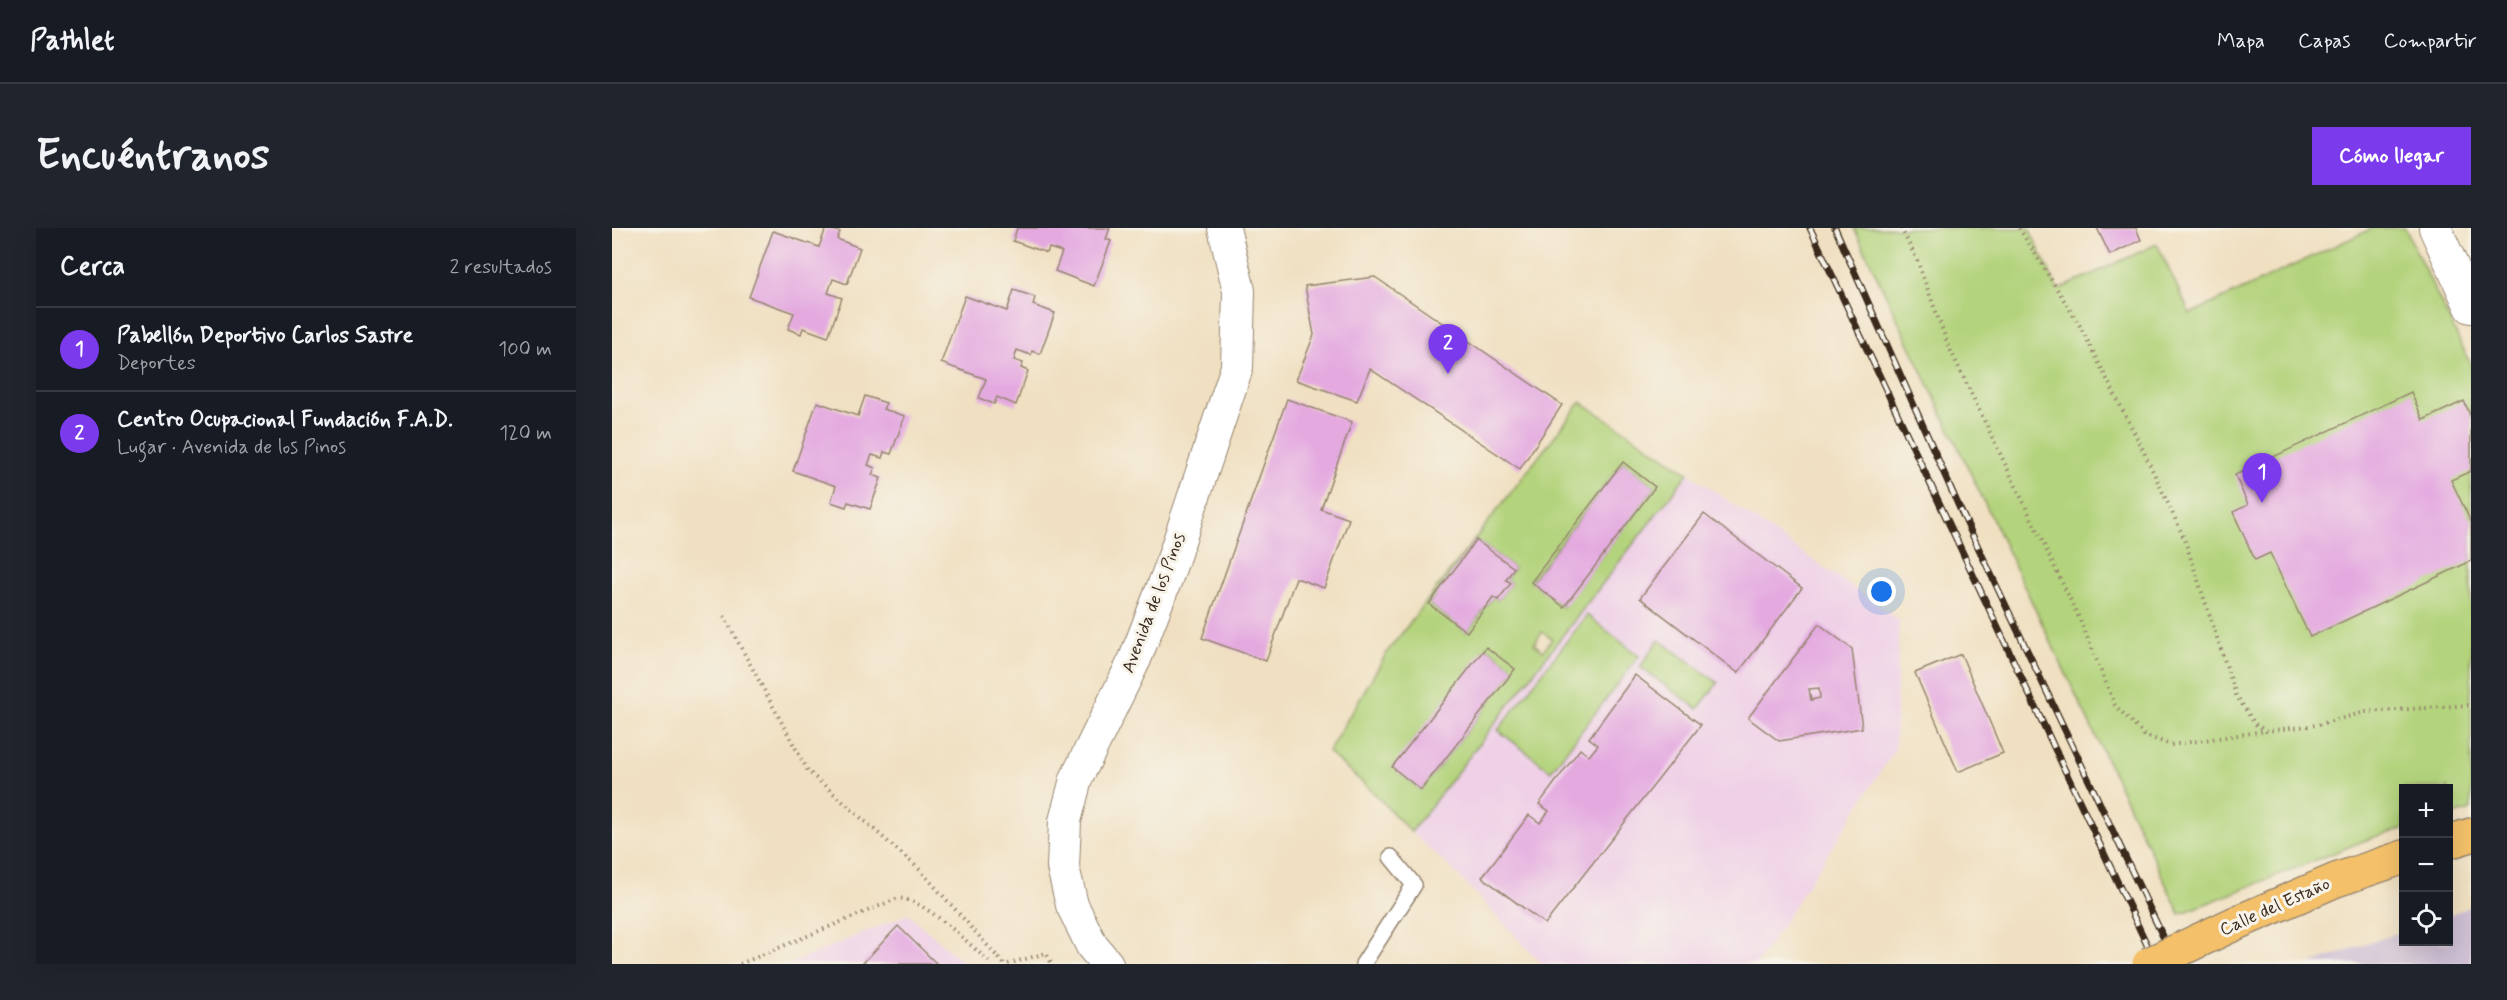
<!DOCTYPE html>
<html lang="es">
<meta charset="utf-8">
<style>
:root{--surface:#171b24;--page:#20242c;--text:#f1f3f6;--muted:#9ea1a6;--line:#363941;--accent:#7c3aed}
body{margin:0;font-family:Mynerve,sans-serif;background:var(--page);color:var(--text)}
.controls{position:absolute;right:18px;bottom:18px;display:grid;overflow:hidden;border-radius:0px;box-shadow:0 6px 24px #0002}
.controls button{width:54px;height:54px;display:grid;place-items:center;padding:0;border:0;border-bottom:2px solid var(--line);background:var(--surface);color:var(--text);font:30px sans-serif}
.you{position:absolute;left:1270px;top:364px;width:21px;height:21px;margin:-15px;border:4px solid #fff;border-radius:50%;background:#1a73e8;box-shadow:0 0 0 9px #1a73e833}
.badge{display:grid;place-items:center;width:39px;height:39px;border-radius:50%;background:var(--accent);color:#fff;font-size:20px;font-weight:700}
.pin{position:absolute;translate:-50% -50px;filter:drop-shadow(0 2px 3px #0008)}
.pin::after{content:'';position:absolute;top:32px;width:21px;height:18px;background:inherit;clip-path:polygon(0 0,100% 0,50% 100%)}
.list{margin:0;padding:0;list-style:none}
h2{display:flex;justify-content:space-between;align-items:center;height:78px;margin:0;padding:0 24px;font-size:26px}
h2 small{font-size:20px;font-weight:400;color:var(--muted)}
.list li{display:grid;grid-template-columns:39px 1fr auto;gap:18px;align-items:center;box-sizing:border-box;height:84px;padding:0 24px;border-top:2px solid var(--line)}
.list b{display:block;font-size:22px;white-space:nowrap}
.list p{margin:0;font-size:20px;white-space:nowrap;color:var(--muted)}
.list em{font-size:20px;font-style:normal;color:var(--muted)}
.icon{flex:none;width:33px;height:33px;fill:none;stroke:currentColor;stroke-width:2;stroke-linecap:round;stroke-linejoin:round}
.map{position:relative;flex:none;width:1859px;height:736px;overflow:hidden;border-radius:0px}
header{display:flex;align-items:center;gap:36px;box-sizing:border-box;height:84px;padding:0 30px;background:var(--surface);border-bottom:2px solid var(--line)}
header strong{font-size:28px}
nav{display:flex;gap:33px;margin-inline-start:auto;font-size:21px}
.intro{display:flex;align-items:center;justify-content:space-between;box-sizing:border-box;height:144px;padding:0 36px}
h1{margin:0;font-size:42px}
.button{padding:15px 27px;border-radius:0px;background:var(--accent);color:#fff;font-size:21px;font-weight:700}
main{display:flex;gap:36px;padding:0 36px}
aside{flex:1;background:var(--surface);border-radius:0px;box-shadow:0 6px 24px #0002}
.map>svg:first-child{display:block}
.built{fill:#efd0e7}
.industrial{fill:#cdbed3}
.green{fill:#b3d37b;stroke:#777e4c;stroke-width:1.5;fill-rule:evenodd}
.building{fill:#e4aae0;fill-rule:evenodd}
.lines{fill:none;stroke-linecap:round;stroke-linejoin:round}
.lane-casing{stroke:#968570;stroke-width:18}
.street-casing{stroke:#968570;stroke-width:34}
.primary-casing{stroke:#968570;stroke-width:36}
.path{stroke:#968570;stroke-width:4;stroke-dasharray:1.5 4.5;stroke-linecap:butt}
.lane{stroke:#fff;stroke-width:15}
.street{stroke:#fff;stroke-width:32}
.primary{stroke:#f4c16a;stroke-width:33}
.rail-casing{stroke:#3b2a1e;stroke-width:7}
.rail{stroke:#f7f3e8;stroke-width:4.5;stroke-dasharray:14;stroke-linecap:butt}
.primary-bridge-casing{stroke:#968570;stroke-width:36;stroke-linecap:butt}
.primary-bridge{stroke:#f4c16a;stroke-width:33}
.labels{text-anchor:middle;dominant-baseline:central;stroke-width:6;stroke-linejoin:round;paint-order:stroke}
.street-label{font-size:18px;fill:#3b2a1e;stroke:#f7f3e8}
</style>
<header>
<strong>Pathlet</strong>
<nav><a>Mapa</a><a>Capas</a><a>Compartir</a></nav>
</header>
<div class="intro"><h1>Encuéntranos</h1><a class="button">Cómo llegar</a></div>
<main>
<aside>
<h2>Cerca<small>2 resultados</small></h2>
<ul class="list">
<li><span class="badge">1</span><div><b>Pabellón Deportivo Carlos Sastre</b><p>Deportes</p></div><em>100 m</em></li>
<li><span class="badge">2</span><div><b>Centro Ocupacional Fundación F.A.D.</b><p>Lugar · Avenida de los Pinos</p></div><em>120 m</em></li>
</ul>
</aside>
<div class="map">
<svg width="1859" height="736" viewBox="0 0 1859 736">
<rect width="100%" height="100%" fill="#f7f3e8"/>
<filter id="ink" filterUnits="userSpaceOnUse"><feTurbulence type="fractalNoise" baseFrequency=".0167" numOctaves="2"/><feDisplacementMap in="SourceGraphic" scale="12" xChannelSelector="R" yChannelSelector="G"/><feConvolveMatrix kernelMatrix="1 2 1 2 8 2 1 2 1" color-interpolation-filters="sRGB"/></filter>
<filter id="wash" filterUnits="userSpaceOnUse"><feTurbulence type="fractalNoise" baseFrequency=".008" numOctaves="4" result="noise"/><feDisplacementMap in="SourceGraphic" scale="24" xChannelSelector="R" yChannelSelector="G"/><feGaussianBlur stdDeviation="1.35" result="paint"/><feColorMatrix in="noise" values="0 0 0 0 0 0 0 0 0 0 0 0 0 0 0 0 0 1.4 0 .05"/><feComposite in="paint" operator="in"/></filter>
<g filter="url(#wash)">
<rect width="100%" height="100%" fill="#f0e0c1"/>
<g class="built">
<path d="M1076 245 1287 392 1283 521 1145 736H930L841 642 799 604Z"/>
<path d="M296 686 353 736H178Z"/>
</g>
<path class="industrial" d="M1859 678V736H1699L1791 703 1792 714H1836L1837 687Z"/>
<g class="green">
<path d="M1242 0H1417L1446 62 1545 16 1578 86 1761 0H1793L1859 137V582L1837 588 1836 560H1792L1791 601 1759 610 1568 686Z"/>
<path d="M969 174 1076 245 799 604 759 562 716 524 776 423ZM1011 234 1043 259 951 379 919 353ZM864 312 902 340 894 352 899 355 886 372 881 369 855 404 817 376ZM930 404 940 411 931 423 922 416ZM875 419 903 441 809 562 781 539Z"/>
<path d="M975 387 1027 428 939 543 886 502Z"/>
<path d="M1047 412 1106 455 1086 481 1028 439Z"/>
</g>
<g id="blocks">
<g class="building">
<path d="M214 0 228 4 225 11 248 20 235 56 221 51 216 65 230 70 216 109 191 100 189 106 176 101 182 85 137 69 161 3 207 19Z"/>
<path d="M405 0H498L494 11 499 13 482 58 443 43 450 24 437 20 435 25 401 13Z"/>
<path d="M1485 0H1524L1529 12 1498 27Z"/>
<path d="M763 49 950 177 908 241 758 141 745 173 684 152 702 107 693 58Z"/>
<path d="M402 62 423 69 421 77 443 85 428 126 420 123 419 127 405 122 402 132 411 135 409 140 416 143 404 177 385 169 382 176 367 170 374 151 329 135 353 68 395 83Z"/>
<path d="M1799 164 1811 192 1852 173 1859 189V243L1839 252 1859 294V333L1698 409 1658 325 1643 332 1621 284 1636 277 1623 247Z"/>
<path d="M253 168 274 175 271 181 293 188 279 226 272 224 270 230 260 227 256 237 263 240 260 247 269 250 258 281 236 274 234 279 219 274 224 258 181 243 205 174 246 188Z"/>
<path d="M675 171 740 194 709 281 737 291 712 360 684 350 654 433 590 410Z"/>
<path d="M1011 234 1043 259 952 379 919 354Z"/>
<path d="M1092 286 1190 360 1126 445 1028 370Z"/>
<path d="M864 312 902 340 894 352 899 355 886 372 881 369 855 404 817 376Z"/>
<path d="M1207 396 1240 421 1250 500 1167 513 1136 490ZM1207 460 1208 470 1199 472 1197 461Z"/>
<path d="M874 419 903 441 809 562 780 539Z"/>
<path d="M1349 426 1391 525 1346 544 1303 445Z"/>
<path d="M1023 447 1089 497 933 696 870 649 917 587 928 595 937 583 927 576 968 521 977 528 986 517 977 510Z"/>
<path d="M286 698 325 736H250Z"/>
</g>
</g>
</g>
<g filter="url(#ink)">
<use href="#blocks" fill-opacity="0" stroke="#968570" stroke-width="1.5"/>
<g class="lines">
<g class="lane-casing">
<path id="lane" d="M751 736 802 657 779 629"/>
</g>
<g class="street-casing">
<g id="street">
<path d="M1823 0 1859 79"/>
<path d="M495 736 480 718 460 677 451 639 453 593 464 551 523 431 556 346 625 139 627 63 612 0"/>
</g>
</g>
<g class="primary-casing">
<g id="primary">
<path d="M1836 614 1859 607"/>
<path d="M1624 695 1724 652 1792 629"/>
</g>
</g>
<g class="path">
<path d="M1289 0 1305 32 1336 117 1469 394 1503 477 1532 507 1559 517 1653 503"/>
<path d="M1407 0 1468 98 1531 222 1572 310 1624 467 1643 496 1654 503 1705 497 1753 484 1859 477"/>
<path d="M112 388 196 543 308 642 392 736"/>
<path d="M128 736 284 671C307 665 361 720 380 736"/>
<path d="M396 736 434 725 440 736"/>
</g>
<use href="#lane" class="lane"/>
<use href="#street" class="street"/>
<use href="#primary" class="primary"/>
<g class="rail-casing">
<g id="rail">
<path d="M1198 0 1544 736"/>
<path d="M1223 0 1348 281 1564 736"/>
</g>
</g>
<use href="#rail" class="rail"/>
<g class="primary-bridge-casing">
<path id="primary-bridge" d="M1537 736 1624 695"/>
</g>
<use href="#primary-bridge" class="primary-bridge"/>
</g>
</g>
<g class="labels">
<g class="street-label">
<text transform="translate(542 375) rotate(-69)">Avenida de los Pinos</text>
<text transform="translate(1663 679) rotate(-24)">Calle del Estaño</text>
</g>
</g>
</svg>
<div class="controls">
<button>+</button>
<button>−</button>
<button><svg class="icon" aria-label="locate" viewBox="0 0 24 24"><circle cx="12" cy="12" r="6"/><path d="M12 2v4M12 18v4M2 12h4M18 12h4"/></svg></button>
</div>
<div class="you"></div>
<div class="pin badge" style="left:1650px;top:275px">1</div>
<div class="pin badge" style="left:836px;top:146px">2</div>
</div>
</main>
